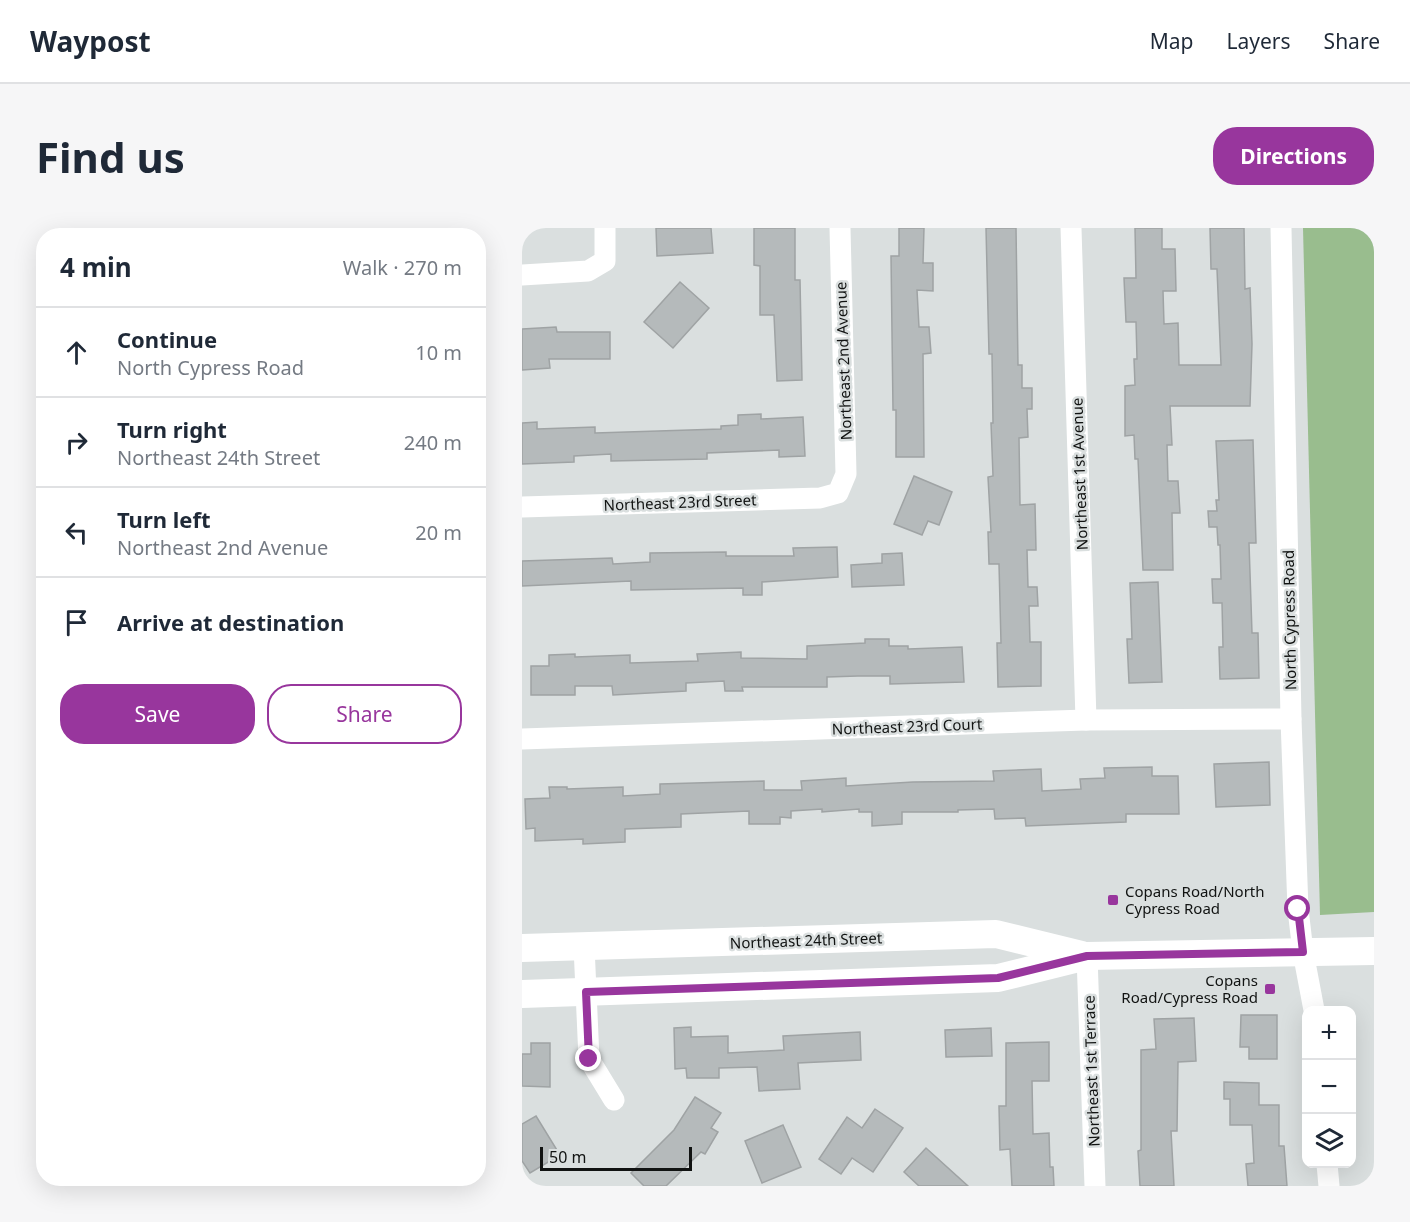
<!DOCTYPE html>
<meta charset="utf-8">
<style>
:root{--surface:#fff;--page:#f6f6f7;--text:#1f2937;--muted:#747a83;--line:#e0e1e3;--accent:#98369d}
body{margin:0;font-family:"Noto Sans",sans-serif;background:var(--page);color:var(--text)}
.controls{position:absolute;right:18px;bottom:18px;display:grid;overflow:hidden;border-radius:12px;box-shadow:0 6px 24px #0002}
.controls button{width:54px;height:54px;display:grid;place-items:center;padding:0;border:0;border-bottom:2px solid var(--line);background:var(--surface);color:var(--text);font:30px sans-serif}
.scale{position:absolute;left:18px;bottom:15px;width:152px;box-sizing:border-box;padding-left:6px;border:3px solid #111312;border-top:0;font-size:16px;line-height:21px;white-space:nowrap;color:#111312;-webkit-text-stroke:4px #dadfdf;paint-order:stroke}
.stop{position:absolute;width:18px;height:18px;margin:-14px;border:4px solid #98369d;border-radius:50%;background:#fff}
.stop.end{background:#98369d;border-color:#fff;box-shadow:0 2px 6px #0008}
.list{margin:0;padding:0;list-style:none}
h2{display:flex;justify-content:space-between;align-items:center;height:78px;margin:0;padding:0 24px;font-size:26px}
h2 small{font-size:20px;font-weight:400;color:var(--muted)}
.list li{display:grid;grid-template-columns:39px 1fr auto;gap:18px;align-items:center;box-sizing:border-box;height:90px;padding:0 24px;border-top:2px solid var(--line)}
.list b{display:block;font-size:22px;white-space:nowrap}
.list p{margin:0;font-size:20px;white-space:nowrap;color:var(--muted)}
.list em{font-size:20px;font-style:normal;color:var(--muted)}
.actions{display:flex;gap:12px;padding:18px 24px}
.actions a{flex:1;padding:14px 0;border:2px solid var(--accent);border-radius:24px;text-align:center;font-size:21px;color:var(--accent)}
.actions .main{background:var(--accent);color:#fff}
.icon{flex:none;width:33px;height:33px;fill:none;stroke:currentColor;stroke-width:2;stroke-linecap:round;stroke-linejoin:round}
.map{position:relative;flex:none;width:852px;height:958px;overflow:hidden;border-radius:24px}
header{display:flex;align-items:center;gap:36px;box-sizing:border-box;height:84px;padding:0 30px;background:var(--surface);border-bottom:2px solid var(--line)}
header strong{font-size:28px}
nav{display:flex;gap:33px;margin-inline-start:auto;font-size:21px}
.intro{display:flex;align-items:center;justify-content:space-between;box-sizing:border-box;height:144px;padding:0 36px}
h1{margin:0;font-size:42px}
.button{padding:15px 27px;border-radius:24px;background:var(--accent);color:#fff;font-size:21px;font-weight:700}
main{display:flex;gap:36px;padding:0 36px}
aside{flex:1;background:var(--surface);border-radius:24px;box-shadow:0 6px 24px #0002}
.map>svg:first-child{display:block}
.green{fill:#99bd8e}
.building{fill:#b5babb;stroke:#9fa3a4;stroke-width:1.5}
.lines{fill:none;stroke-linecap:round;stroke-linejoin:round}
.minor{stroke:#fff;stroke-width:21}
.secondary{stroke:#fff;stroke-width:28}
.route{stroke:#98369d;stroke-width:8}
.poi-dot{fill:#98369d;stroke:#dadfdf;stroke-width:2}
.labels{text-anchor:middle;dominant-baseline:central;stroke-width:5;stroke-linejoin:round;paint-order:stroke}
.street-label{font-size:15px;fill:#111312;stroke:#dadfdf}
.poi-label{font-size:15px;fill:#111312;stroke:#dadfdf;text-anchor:start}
</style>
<header>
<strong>Waypost</strong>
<nav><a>Map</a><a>Layers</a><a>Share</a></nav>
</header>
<div class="intro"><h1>Find us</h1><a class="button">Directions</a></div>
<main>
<aside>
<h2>4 min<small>Walk · 270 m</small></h2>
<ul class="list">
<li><svg class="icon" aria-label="ahead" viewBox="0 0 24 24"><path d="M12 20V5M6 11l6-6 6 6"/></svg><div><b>Continue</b><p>North Cypress Road</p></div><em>10 m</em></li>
<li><svg class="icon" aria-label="right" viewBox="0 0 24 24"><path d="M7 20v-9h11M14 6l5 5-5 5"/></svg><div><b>Turn right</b><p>Northeast 24th Street</p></div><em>240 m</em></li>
<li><svg class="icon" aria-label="left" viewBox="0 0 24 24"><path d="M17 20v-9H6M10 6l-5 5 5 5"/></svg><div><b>Turn left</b><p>Northeast 2nd Avenue</p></div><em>20 m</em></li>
<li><svg class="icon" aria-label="arrive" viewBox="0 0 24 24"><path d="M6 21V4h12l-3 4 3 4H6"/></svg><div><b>Arrive at destination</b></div></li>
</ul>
<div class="actions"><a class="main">Save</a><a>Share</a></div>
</aside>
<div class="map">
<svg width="852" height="958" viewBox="0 0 852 958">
<rect width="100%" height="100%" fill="#dadfdf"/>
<path class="green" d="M781 0H852V684L798 687Z"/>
<g class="building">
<path d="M134 0H189L191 25 135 28Z"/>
<path d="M232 0H273V52H278L280 152 255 153 252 87H238V38L232 37Z"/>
<path d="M377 0H402L401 35H411V63L395 62 397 99H407L409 125 401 126 402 229H374V182H371L369 28H377Z"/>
<path d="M464 0H494L496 137H500V160H510V181H505L506 209 497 210 498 277 513 276 514 322H505L506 359H515L516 378H507L508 414H519V458L476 459 475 415H479L477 336H467L466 304H469L466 249 471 248 469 195H471L470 126H467Z"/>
<path d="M613 0H640V21H653L654 63H641L642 96 656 95 657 137H699L695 41H689L688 0H722L723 61 728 60 730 116 728 178H648L650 217H645L646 253H656L658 285H650L651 342H621L616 231H613L612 207 603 208V158L613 157 612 131H615L614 94H604L602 50H614Z"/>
<path d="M158 54 187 80 151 120 122 94Z"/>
<path d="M34 99 35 104H88V131H27L28 140 0 142V101Z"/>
<path d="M239 186V191L281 189 283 228 257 229V222L185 225V231L89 233V226L52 228V234L0 236V195L15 194V201L73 199V205L199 201V198L216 197V187Z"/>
<path d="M731 212 734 315H727L730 405H736L737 450 698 451 697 419H701L700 375H691L690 351H699L698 317H696L695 299H687L686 283H695L694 272H697L694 213Z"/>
<path d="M392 248 430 264 417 297 406 293 400 307 372 296Z"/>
<path d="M315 319 316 349 240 354V367H221V360L109 362V353L0 358V333L90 330 91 336 128 334V325L204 324V328H272L271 320Z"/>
<path d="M380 325 382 357 330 359 329 337 360 335V326Z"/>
<path d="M636 354 640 454 607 455 605 411H610L608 355Z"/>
<path d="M343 411H367V418H386V421L440 419 442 454 368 456V448H336L305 449V459H220L221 463H203L202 453 164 455V463L91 467 90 458H53V467H9V438H27V427L53 426V429L108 427V435L176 433 175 426 219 424V430L285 431V418L343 415Z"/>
<path d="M747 534 748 577 694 579 692 536Z"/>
<path d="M630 539V548H656L657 586H604V594L504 598 503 590 473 591 472 581 436 582V584H380V596L350 598V584H337V581L300 584V581L269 583V590L258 589V596H227V583L159 586V599L103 601V614L61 616V611L13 613V600L4 601 3 571 28 570 27 559H45V561L101 559V568L138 566V556L242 553V562H280L279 553 324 550V558L391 554 472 553 471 543 519 541 520 563 559 561 558 551 583 550 582 540Z"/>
<path d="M719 787H755V831H727V819H718Z"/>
<path d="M672 790 674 833 656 834 655 903H649L652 958H618L616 923 619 922V822L634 821 632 791Z"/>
<path d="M169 799V809L206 808V825L262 822 261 808 338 804 339 832 276 835 278 861 237 863 235 839 197 840V850H165L164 840 153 841 152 800Z"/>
<path d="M469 800 470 828 424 829 423 802Z"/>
<path d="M527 814V853H510L511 906 527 905 528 939H531L532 958H490L488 921 478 922 477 878H484V815Z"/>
<path d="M9 815H28V859L0 858V826H9Z"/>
<path d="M702 854 737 855V877H757V918H762L765 958H726L724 936 732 935 730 897H708V871H702Z"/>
<path d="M173 869 199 885 189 900 196 904 183 926 179 924 144 958H122L109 945 152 902Z"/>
<path d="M353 881 381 900 351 944 330 930 319 946 297 931 325 889 340 900Z"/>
<path d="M14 888 38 927 8 945 0 933V896Z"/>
<path d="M261 897 279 939 240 955 223 913Z"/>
<path d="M404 920 446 958H397L382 944Z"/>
</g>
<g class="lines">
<g class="minor">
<path d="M549 0 564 492"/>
<path d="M759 0 769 491 776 681 781 724 792 782"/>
<path d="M0 47 66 43 83 33V0"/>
<path d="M0 279 298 270 316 265 324 246 318 0"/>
<path d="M0 511 564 492 769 491"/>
<path d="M62 718 67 831 92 872"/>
<path d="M565 728 573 958"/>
<path d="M805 936 807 958"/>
</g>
<g class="secondary">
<path d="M0 720 474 706 560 727"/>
<path d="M0 766 476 750 565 728 852 723"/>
</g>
</g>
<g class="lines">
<path class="route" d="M67 831 64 764 476 750 565 728 781 724 776 681"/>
</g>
<g class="poi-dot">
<rect x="585" y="666" width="12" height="12" rx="3"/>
<rect x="742" y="755" width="12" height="12" rx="3"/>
</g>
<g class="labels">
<g class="street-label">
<text transform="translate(321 133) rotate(-92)">Northeast 2nd Avenue</text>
<text transform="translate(557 246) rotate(-92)">Northeast 1st Avenue</text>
<text transform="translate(158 274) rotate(-2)">Northeast 23rd Street</text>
<text transform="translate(767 392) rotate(-91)">North Cypress Road</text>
<text transform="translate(385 498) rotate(-2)">Northeast 23rd Court</text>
<text transform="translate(284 712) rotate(-2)">Northeast 24th Street</text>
<text transform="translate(569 843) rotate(-92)">Northeast 1st Terrace</text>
</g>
<g class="poi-label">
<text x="603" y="663">Copans Road/North<tspan x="603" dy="17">Cypress Road</tspan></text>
<text x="736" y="752" text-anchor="end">Copans<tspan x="736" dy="17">Road/Cypress Road</tspan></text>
</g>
</g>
</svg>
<div class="controls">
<button>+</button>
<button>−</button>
<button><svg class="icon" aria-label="layers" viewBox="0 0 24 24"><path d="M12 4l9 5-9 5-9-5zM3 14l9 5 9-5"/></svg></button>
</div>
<div class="scale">50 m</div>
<div class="stop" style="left:776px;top:681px"></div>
<div class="stop end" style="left:67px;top:831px"></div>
</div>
</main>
